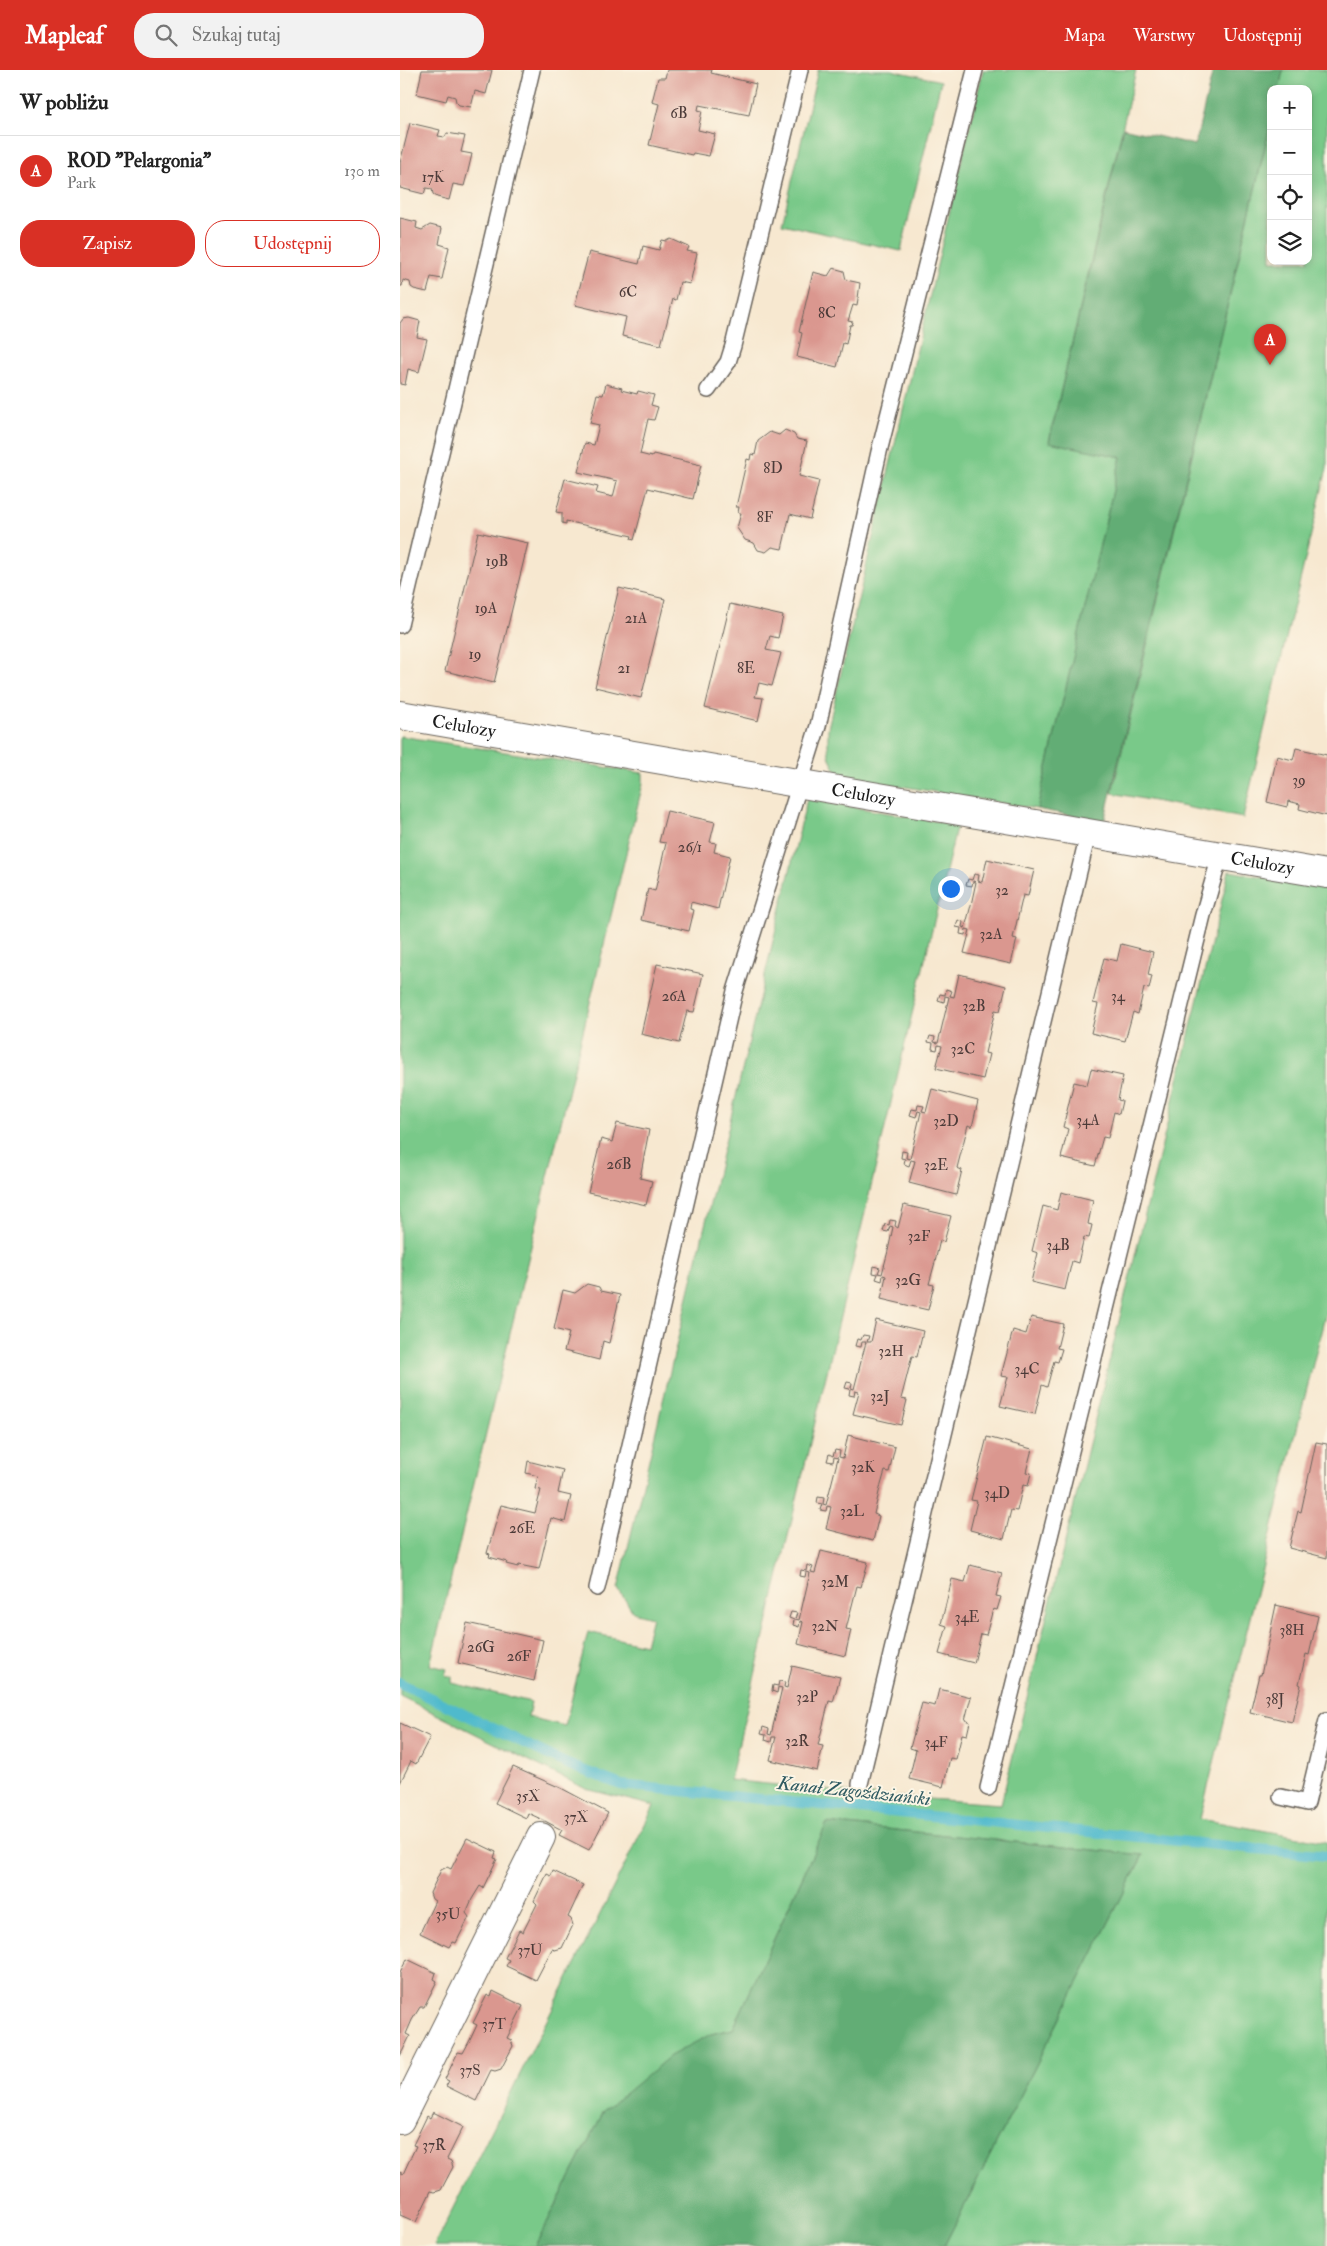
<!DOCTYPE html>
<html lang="pl">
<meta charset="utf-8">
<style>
:root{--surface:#fff;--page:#f2f2f2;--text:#222;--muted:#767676;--line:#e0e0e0;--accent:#d93025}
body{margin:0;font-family:"IM FELL Double Pica",serif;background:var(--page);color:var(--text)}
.controls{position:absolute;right:15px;top:15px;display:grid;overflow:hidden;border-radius:10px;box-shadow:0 2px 8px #0003}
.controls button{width:45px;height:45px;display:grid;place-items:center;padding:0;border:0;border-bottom:1px solid var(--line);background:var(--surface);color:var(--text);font:25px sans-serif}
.you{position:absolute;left:550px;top:818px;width:18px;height:18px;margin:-12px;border:4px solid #fff;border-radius:50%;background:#1a73e8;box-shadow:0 0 0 8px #1a73e833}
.badge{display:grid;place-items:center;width:32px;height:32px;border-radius:50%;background:var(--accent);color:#fff;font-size:16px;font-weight:700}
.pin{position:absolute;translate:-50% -41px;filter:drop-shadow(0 1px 2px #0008)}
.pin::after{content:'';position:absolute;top:26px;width:18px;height:15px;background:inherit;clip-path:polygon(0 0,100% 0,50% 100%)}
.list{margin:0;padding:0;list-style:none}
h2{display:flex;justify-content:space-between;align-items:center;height:65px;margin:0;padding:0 20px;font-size:21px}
h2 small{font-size:16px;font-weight:400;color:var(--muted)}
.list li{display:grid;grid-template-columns:32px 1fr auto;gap:15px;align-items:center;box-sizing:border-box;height:70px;padding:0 20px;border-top:1px solid var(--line)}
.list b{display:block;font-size:19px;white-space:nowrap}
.list p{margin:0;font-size:16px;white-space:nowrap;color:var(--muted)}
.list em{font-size:16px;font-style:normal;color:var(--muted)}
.actions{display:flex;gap:10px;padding:15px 20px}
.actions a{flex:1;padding:11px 0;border:1px solid var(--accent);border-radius:20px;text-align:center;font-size:18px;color:var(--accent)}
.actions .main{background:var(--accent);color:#fff}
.icon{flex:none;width:28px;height:28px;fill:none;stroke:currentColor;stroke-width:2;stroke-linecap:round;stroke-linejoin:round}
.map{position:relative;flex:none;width:927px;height:2176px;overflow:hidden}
header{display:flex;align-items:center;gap:30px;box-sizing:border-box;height:70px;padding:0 25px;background:var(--accent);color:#fff}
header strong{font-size:24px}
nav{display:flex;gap:28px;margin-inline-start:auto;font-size:18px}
.search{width:350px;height:45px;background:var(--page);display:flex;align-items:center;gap:12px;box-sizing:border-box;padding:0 18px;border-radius:20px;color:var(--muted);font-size:19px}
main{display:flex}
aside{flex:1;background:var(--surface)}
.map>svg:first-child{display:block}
.green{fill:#79c989;stroke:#4a7252}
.forest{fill:#62ad75;stroke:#3f6448}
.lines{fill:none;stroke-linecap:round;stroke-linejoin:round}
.stream{stroke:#4fbacc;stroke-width:10}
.building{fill:#da978f}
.lane-casing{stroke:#69635b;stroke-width:18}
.street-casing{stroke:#69635b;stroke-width:30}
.lane{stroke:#fff;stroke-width:15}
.street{stroke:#fff;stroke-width:28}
.labels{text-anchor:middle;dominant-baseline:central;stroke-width:4;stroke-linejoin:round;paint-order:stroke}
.number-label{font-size:15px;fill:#4c3b39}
.street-label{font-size:18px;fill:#1c1c1c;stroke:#fcf5e5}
.water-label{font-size:19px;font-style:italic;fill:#305b62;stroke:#fcf5e5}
</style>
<header>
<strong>Mapleaf</strong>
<div class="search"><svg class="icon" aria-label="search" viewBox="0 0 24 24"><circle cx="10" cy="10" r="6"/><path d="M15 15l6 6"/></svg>Szukaj tutaj</div>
<nav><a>Mapa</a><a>Warstwy</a><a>Udostępnij</a></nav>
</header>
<main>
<aside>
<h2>W pobliżu<small></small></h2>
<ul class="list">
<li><span class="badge">A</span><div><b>ROD &quot;Pelargonia&quot;</b><p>Park</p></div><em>130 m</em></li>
</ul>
<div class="actions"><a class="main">Zapisz</a><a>Udostępnij</a></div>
</aside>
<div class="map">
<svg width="927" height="2176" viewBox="0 0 927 2176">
<rect width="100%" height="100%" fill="#fcf5e5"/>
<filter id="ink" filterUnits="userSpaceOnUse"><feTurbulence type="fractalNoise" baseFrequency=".02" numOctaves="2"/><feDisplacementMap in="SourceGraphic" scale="10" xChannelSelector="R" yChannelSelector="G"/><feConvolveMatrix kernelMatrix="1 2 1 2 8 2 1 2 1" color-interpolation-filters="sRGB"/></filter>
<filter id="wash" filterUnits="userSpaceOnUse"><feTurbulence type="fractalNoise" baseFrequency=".0096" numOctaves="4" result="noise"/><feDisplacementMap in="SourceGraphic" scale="20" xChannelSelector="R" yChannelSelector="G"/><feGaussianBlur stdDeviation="1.12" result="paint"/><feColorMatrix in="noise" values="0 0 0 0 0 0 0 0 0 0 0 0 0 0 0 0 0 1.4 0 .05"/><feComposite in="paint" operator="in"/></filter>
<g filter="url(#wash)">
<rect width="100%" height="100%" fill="#f7e8d0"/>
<g class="green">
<path d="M418 0H491L541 11 501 181 382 154Z"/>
<path d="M583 0H736L649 371 721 387 637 739 441 706C426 690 428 679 428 658Z"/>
<path d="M883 0H927V398L843 748 712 723 871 52V191H908V19H879Z"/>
<path d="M0 666 243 703V713L30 1595 47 1599 45 1605 52 1607V1613L131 1632 128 1647 165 1656 188 1562 245 1575 252 1547 233 1542 218 1519 407 729 557 755 330 1710 470 1725 601 1734 829 801 927 818V1238L800 1749 927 1772V2176H544L743 1785 427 1753 333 1959 311 1964 204 2041 135 2176H34L254 1736 186 1719 0 1626Z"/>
</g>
<g class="forest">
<path d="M813 0H883L879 19H871V52L704 752 637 739 721 387 649 372 723 58 795 75Z"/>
<path d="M427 1753 743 1785 544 2176H135L204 2041 270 1986 311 1964 333 1959Z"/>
</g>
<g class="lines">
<path class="stream" d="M0 1613 167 1694 221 1715 927 1786"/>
</g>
<g id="blocks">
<g class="building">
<path d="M22 0H92L86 24 75 21 71 37 59 35 56 32 55 27 48 25 46 31 17 24Z"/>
<path d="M267 0H312L311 3 356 14 349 45 299 35 298 40 302 41 298 60 315 64 309 86 293 83 292 85 249 75 259 34 252 32 258 8H265Z"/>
<path d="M10 53 40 60 38 66 45 67 47 63 65 66 61 82 72 84 68 101 64 116 53 114 49 130 37 127 33 124 32 119 26 118 24 124 0 118V93Z"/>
<path d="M0 148 17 152 16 158 22 160 30 155 42 158 39 174 49 177 42 209 31 207 27 222 14 219 11 217 10 212 3 210 2 216H0Z"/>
<path d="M271 169 289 177 287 181 297 183 290 214 280 212 276 230 273 229 261 275 222 266 226 247 175 235 189 182 239 194 243 176 259 180 262 170 267 171Z"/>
<path d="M433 198 444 201 446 210 460 213 457 236 453 235 448 251 453 252 452 255H450L446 274 443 273 437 297 397 287 402 263 399 262 413 202 428 206Z"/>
<path d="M9 248 20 251 17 267 27 269 19 302 8 299 5 315 0 314V253L3 249Z"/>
<path d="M206 314 222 318 221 320 237 324 238 321 254 325 251 335 258 337 254 350 248 349 240 384 252 387 253 384 301 395 293 429 248 418 234 470 231 469 232 466 166 451V454L162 453V443L156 442 165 409 198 417 196 423 213 427 217 411 178 402 185 373 194 375 199 355 190 353 197 324 203 325Z"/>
<path d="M385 360 394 364 397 369 407 371 399 406 419 411 410 449 390 444 382 479 372 477 366 482 358 480 354 473 345 470 337 458 341 443H338L339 437H336L347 389 350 390 351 384 355 385 358 371 370 362 379 365Z"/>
<path d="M78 462 128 473 94 613 45 601Z"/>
<path d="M219 518 265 529 241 628 195 617Z"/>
<path d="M330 534 383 546 378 568 370 566 366 580 381 583 372 616 359 613 355 627 363 628 358 651 305 638Z"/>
<path d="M896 678 927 685V746L899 739 900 734 888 731 887 737 867 732 877 686 893 690Z"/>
<path d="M267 741 315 752 310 772 316 773 314 782 330 786 318 839 291 832 290 839 294 840 289 861 241 850 248 819 255 821 266 773 259 772Z"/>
<path d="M587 789 634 800 628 826 623 825 613 868 617 869 611 894 564 883 570 860 566 859 565 865 560 864 561 858 556 857 558 850 563 852 562 857 565 858 571 835 576 812 573 811 572 816 566 815 568 809 572 810 574 804 579 805 578 811 582 812Z"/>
<path d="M721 874 753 882 748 905 752 906 749 919 744 918 738 944 733 942 725 971 691 963 698 934 693 933 704 888 717 891Z"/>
<path d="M257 894 303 904 294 942 287 941 279 973 241 964Z"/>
<path d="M559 904 606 916 600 941 595 940 585 983 589 984 583 1009 536 998 542 976 538 975 537 980 532 979 533 973 528 972 530 966 535 967 534 972 538 973 549 927 545 926 544 932 538 930 540 924 545 925 546 919 552 921 550 926 554 927Z"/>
<path d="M691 999 723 1006 718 1030 722 1031 719 1044 714 1042 708 1068 703 1067 695 1096 661 1088 668 1059 663 1057 674 1012 687 1015Z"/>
<path d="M532 1019 578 1031 572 1057 568 1055 557 1098 562 1100 556 1125 509 1113 515 1091 511 1090 509 1096 504 1094 505 1089 501 1088 502 1081 507 1082 506 1088 510 1089 521 1042 518 1041 516 1047 510 1045 512 1039 517 1040 518 1035 524 1036 522 1041 526 1042Z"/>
<path d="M217 1053 249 1060 240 1108 252 1111 246 1135 188 1122 201 1069 212 1072Z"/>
<path d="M661 1122 693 1130 688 1154 692 1155 689 1168 684 1167 678 1193 672 1191 665 1220 631 1212 638 1183 632 1181 643 1136 657 1140Z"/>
<path d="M504 1135 551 1146 544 1172 540 1170 535 1192 529 1214 534 1215 528 1240 481 1229 486 1206 483 1205 482 1211 476 1209 478 1204 473 1203 474 1196 480 1198 478 1203 482 1204 488 1181 493 1157 490 1156 488 1162 483 1161 485 1154 489 1155 490 1150 496 1151 495 1156 498 1158Z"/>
<path d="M187 1214 199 1217 201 1221 220 1225 209 1273 203 1271 199 1290 164 1281 169 1263 154 1259 163 1220 175 1223Z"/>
<path d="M631 1247 663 1254 657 1278 662 1279 658 1292 654 1291 647 1317 642 1315 635 1344 600 1336 608 1307 601 1306 613 1260 626 1264Z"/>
<path d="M476 1250 523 1261 517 1287 512 1286 501 1329 507 1330 501 1355 453 1344 459 1322 455 1321 454 1326 449 1325 450 1319 445 1318 447 1312 452 1313 451 1318 454 1319 466 1272H462L461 1277 455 1276 457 1269 461 1270 463 1265 469 1266 467 1272H471Z"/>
<path d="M448 1365 495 1377 489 1402 485 1401 479 1422 474 1444 479 1446 473 1471 426 1459 431 1437 427 1436 426 1441 420 1440 422 1434 417 1433 418 1427 424 1428 423 1434 426 1435 438 1388 434 1387 433 1392 427 1391 429 1384 433 1386 435 1380 440 1381 439 1387 443 1388Z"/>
<path d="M587 1367 632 1379 626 1402 631 1403 628 1416 623 1415 617 1441 611 1440 604 1469 570 1460 577 1431 571 1430Z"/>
<path d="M916 1372 927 1374V1488L889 1478 898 1441 901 1442Z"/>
<path d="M128 1391 163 1400 158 1423 171 1426 165 1452 151 1448 139 1499 119 1495 118 1497 106 1494 107 1492 89 1487 90 1484 87 1483 101 1435 135 1443 141 1420 135 1419 138 1406 126 1403Z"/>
<path d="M421 1481 468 1492 461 1517 457 1516 446 1559 451 1560 445 1586 398 1574 403 1552 400 1551 399 1557 393 1555 394 1550 389 1548 391 1542 397 1543 395 1549 399 1550 410 1503 406 1502 405 1507 400 1506 401 1500 406 1501 407 1495 413 1497 411 1502 415 1503Z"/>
<path d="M570 1495 602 1503 596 1526 601 1527 597 1540 593 1539 586 1565 581 1564 574 1593 539 1584 547 1556 541 1554 552 1509 565 1512Z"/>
<path d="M876 1535 918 1546 909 1585 906 1584 899 1614 901 1615 892 1652 850 1642 859 1605H861Z"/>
<path d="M67 1553 143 1570 134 1611 58 1593Z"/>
<path d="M392 1596 440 1607 433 1632 429 1631 418 1675 423 1676 417 1701 370 1690 376 1667H372L371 1672 365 1670 366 1665 361 1664 363 1657 369 1659 368 1664 371 1665 382 1618 378 1617 377 1623 372 1621 373 1615 378 1616 379 1611 385 1612 384 1617 387 1618Z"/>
<path d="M539 1619 571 1627 565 1650 570 1652 567 1665 562 1664 556 1689 550 1688 543 1717 509 1709 516 1680 510 1678 522 1633 535 1636Z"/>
<path d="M0 1653 30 1667 16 1694 11 1691 0 1713Z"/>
<path d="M113 1697 161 1718 208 1743 189 1780 159 1765 162 1760 145 1751 128 1743 126 1748 95 1733Z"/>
<path d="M67 1768 96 1782 94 1788 97 1789 83 1818 80 1816 72 1829 66 1843 69 1847 56 1873 52 1872 49 1877 20 1863 35 1831 32 1829 30 1823 41 1800 47 1797 51 1799Z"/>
<path d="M153 1801 183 1815 168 1847 171 1849 173 1855 162 1878 155 1880 152 1879 136 1910 106 1896 109 1890 105 1888 119 1860 123 1862 137 1834 134 1831 147 1804 151 1806Z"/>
<path d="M7 1889 36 1903 34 1909 37 1911 24 1937H20L12 1950 6 1964 10 1966 0 1986V1902Z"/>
<path d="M93 1921 123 1936 107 1968 111 1970 113 1976 101 1999 95 2001 91 2000 76 2031 46 2016 49 2011 45 2009 58 1982 63 1983 70 1970 77 1955 73 1953 87 1925 91 1927Z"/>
<path d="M33 2042 63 2057 47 2089 51 2091 53 2097 41 2120 35 2122 31 2121 16 2152 0 2145V2102L3 2104 16 2076 13 2075 27 2046 30 2048Z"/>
</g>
</g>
</g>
<g filter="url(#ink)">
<use href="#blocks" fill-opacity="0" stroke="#69635b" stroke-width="1"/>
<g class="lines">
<g class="lane-casing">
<g id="lane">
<path d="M308 320 328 292 333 276 400 0"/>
<path d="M0 555 132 0"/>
<path d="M197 1518 335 921 418 656 479 382 575 0"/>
<path d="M460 1714 688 764"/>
<path d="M588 1718 803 845 820 786"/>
<path d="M881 1727 907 1733 927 1650"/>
</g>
</g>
<g class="street-casing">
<g id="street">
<path id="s1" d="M0 645 927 804"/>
<path d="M0 2050 141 1767"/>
</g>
</g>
<use href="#lane" class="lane"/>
<use href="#street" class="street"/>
</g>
</g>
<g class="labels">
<g class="number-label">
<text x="279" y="43">6B</text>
<text x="33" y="107">17K</text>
<text x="228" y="222">6C</text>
<text x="427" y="243">8C</text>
<text x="373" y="398">8D</text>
<text x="365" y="447">8F</text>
<text x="97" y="491">19B</text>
<text x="86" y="538">19A</text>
<text x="236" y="548">21A</text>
<text x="75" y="584">19</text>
<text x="224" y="598">21</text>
<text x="346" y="598">8E</text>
<text x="899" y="710">39</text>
<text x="290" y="777">26/1</text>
<text x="602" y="820">32</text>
<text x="591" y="864">32A</text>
<text x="274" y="926">26A</text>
<text x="718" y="926">34</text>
<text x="574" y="936">32B</text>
<text x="563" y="979">32C</text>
<text x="688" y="1050">34A</text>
<text x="546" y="1051">32D</text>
<text x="219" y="1094">26B</text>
<text x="536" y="1095">32E</text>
<text x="519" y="1166">32F</text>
<text x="658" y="1175">34B</text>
<text x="508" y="1210">32G</text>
<text x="491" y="1281">32H</text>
<text x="627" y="1299">34C</text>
<text x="480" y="1326">32J</text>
<text x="463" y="1397">32K</text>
<text x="597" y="1423">34D</text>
<text x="452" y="1441">32L</text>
<text x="122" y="1458">26E</text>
<text x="435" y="1512">32M</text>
<text x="567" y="1547">34E</text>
<text x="425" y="1556">32N</text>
<text x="892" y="1560">38H</text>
<text x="81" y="1577">26G</text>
<text x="119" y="1586">26F</text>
<text x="407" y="1627">32P</text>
<text x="875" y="1629">38J</text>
<text x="397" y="1671">32R</text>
<text x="536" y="1672">34F</text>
<text x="128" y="1726">35X</text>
<text x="176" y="1747">37X</text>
<text x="48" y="1844">35U</text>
<text x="130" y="1880">37U</text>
<text x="94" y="1954">37T</text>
<text x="70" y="2000">37S</text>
<text x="34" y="2075">37R</text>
</g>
<g class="street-label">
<text stroke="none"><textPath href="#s1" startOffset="65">Celulozy</textPath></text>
<text stroke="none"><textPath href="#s1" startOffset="470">Celulozy</textPath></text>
<text stroke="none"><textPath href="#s1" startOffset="875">Celulozy</textPath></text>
</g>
<g class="water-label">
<text transform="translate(454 1721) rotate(6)">Kanał Zagoździański</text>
</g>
</g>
</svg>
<div class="controls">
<button>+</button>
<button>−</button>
<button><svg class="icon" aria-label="locate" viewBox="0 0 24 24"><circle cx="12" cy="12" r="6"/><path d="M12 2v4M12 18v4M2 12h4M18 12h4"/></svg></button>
<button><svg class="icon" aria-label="layers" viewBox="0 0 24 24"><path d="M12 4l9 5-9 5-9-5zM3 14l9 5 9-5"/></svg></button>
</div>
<div class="you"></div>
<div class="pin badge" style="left:870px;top:295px">A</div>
</div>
</main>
